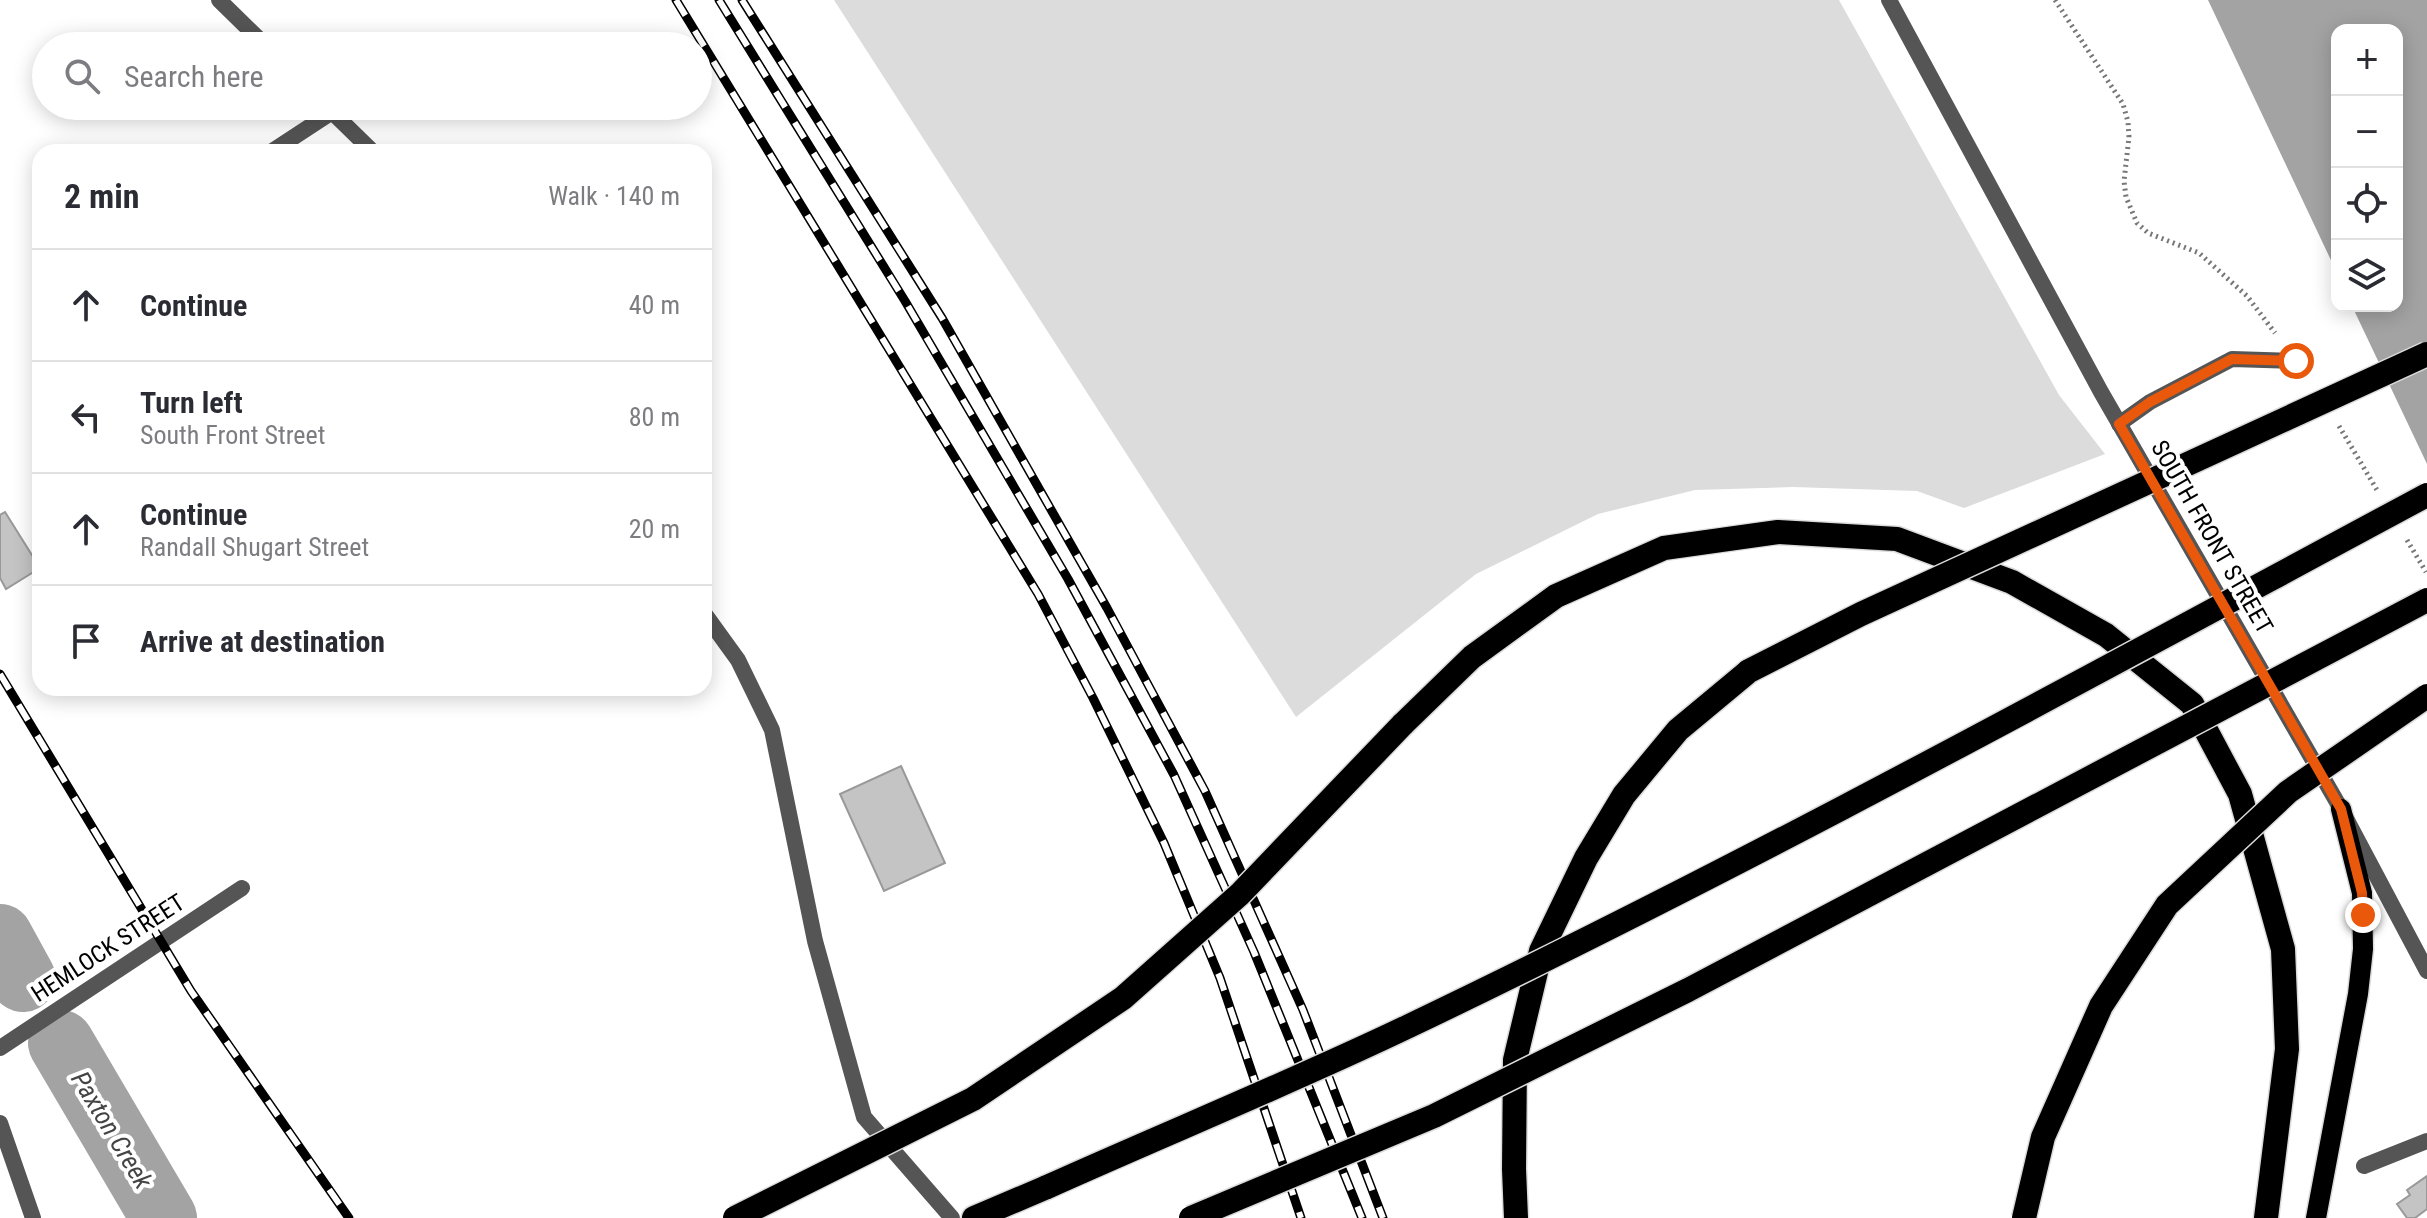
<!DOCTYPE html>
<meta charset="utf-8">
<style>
:root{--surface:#fff;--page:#f2f2f3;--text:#2b2b33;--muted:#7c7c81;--line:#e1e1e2}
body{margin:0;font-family:"Roboto Condensed",sans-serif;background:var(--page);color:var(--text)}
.controls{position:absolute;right:24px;top:24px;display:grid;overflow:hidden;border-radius:16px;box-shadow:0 4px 20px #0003}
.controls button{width:72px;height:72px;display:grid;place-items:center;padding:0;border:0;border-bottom:2px solid var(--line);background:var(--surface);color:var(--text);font:40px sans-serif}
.stop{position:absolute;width:24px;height:24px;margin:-18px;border:6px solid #ea580c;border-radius:50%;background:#fff}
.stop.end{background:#ea580c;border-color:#fff;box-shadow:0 2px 8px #0008}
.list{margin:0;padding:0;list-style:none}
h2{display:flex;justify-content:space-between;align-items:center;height:104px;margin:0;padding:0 32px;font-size:34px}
h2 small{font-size:26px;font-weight:400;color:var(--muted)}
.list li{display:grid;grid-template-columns:52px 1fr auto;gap:24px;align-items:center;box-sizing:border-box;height:112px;padding:0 32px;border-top:2px solid var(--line)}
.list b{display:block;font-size:30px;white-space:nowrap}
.list p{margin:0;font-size:26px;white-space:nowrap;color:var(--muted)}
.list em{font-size:26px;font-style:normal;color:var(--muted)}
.icon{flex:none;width:44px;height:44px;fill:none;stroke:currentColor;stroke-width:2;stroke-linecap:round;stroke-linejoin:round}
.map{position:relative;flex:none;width:2427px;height:1218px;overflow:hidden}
.search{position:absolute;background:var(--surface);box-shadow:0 4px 20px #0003;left:32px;top:32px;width:680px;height:88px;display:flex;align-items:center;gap:20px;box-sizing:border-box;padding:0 28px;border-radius:44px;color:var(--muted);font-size:30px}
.panel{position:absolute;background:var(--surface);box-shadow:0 4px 20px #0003;left:32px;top:144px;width:680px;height:552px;border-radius:24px}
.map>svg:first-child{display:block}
.green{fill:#dcdcdc}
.water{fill:#a3a3a3}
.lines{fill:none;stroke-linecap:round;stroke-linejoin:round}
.river{stroke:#a3a3a3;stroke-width:66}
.building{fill:#c4c4c4;stroke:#999;stroke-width:2}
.primary-casing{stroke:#dbdbdb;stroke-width:23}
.highway-casing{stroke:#dbdbdb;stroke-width:27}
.path{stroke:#777;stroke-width:5;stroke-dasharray:2 4;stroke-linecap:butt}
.lane{stroke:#555;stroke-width:16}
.street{stroke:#555;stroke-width:16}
.primary{stroke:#000;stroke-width:20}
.highway{stroke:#000;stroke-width:24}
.rail-casing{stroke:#000;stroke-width:9}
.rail{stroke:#fff;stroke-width:6;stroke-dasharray:18;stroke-linecap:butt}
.highway-bridge-casing{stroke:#dbdbdb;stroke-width:27;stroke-linecap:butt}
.highway-bridge{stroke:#000;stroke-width:24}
.route{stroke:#ea580c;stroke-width:10}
.labels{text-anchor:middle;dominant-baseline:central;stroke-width:8;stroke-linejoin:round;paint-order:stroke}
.street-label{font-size:24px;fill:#000;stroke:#fff}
.water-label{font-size:26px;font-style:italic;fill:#444;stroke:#fff}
</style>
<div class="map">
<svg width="2427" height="1218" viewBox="0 0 2427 1218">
<rect width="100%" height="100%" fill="#fff"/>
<path class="green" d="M834 0H1839L2059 395 2105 454 1964 508 1917 491 1793 487 1695 490 1598 514 1476 574 1296 717Z"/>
<path class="water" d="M2208 0H2427V464L2352 306H2397V30H2337V273Z"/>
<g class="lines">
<g class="river">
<path d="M0 937 23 979"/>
<path d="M61 1043 164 1218"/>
</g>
</g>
<g class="building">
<path d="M5 512 40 568 6 589 0 578V515Z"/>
<path d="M901 766 945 863 884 891 840 794Z"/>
<path d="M2427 1176V1209L2415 1218H2407L2397 1204 2410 1195 2407 1190Z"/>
</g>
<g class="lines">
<g class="primary-casing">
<path id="primary" d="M2316 1218 2358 994 2363 949 2362 893 2341 809"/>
</g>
<g class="highway-casing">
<g id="highway">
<path d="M1402 725 1472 657 1556 596 1664 548 1778 532 1897 539 2012 582 2106 635 2192 704 2240 794 2283 949 2287 1049 2266 1218"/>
<path d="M974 1218 1047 1187"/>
<path d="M1516 1218 1514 1169 1515 1060 1541 951 1586 858 1624 795 1678 730 1749 671"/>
</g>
</g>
<g class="path">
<path d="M2055 0 2123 104 2128 122 2129 137 2124 181 2126 197 2137 223 2148 233 2199 253 2247 296 2275 333"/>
<path d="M2339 426 2377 490"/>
<path d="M2407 540 2426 572"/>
</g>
<g class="lane">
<path d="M219 0 266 46"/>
<path d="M326 106 373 152"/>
<path d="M271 152 332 112"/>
<path d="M2119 424 2150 402 2232 359 2296 361"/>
<path d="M704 613 738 660 772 730 815 941 864 1117 952 1218"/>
<path d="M2364 1166 2427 1141"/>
</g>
<g class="street">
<path d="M1889 0 2101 392 2341 809 2427 971"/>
<path d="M0 1048 242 888"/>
<path d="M0 1123 33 1218"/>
</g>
<use href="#primary" class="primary"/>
<use href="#highway" class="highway"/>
<g class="rail-casing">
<g id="rail">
<path d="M676 0 1038 594 1093 698 1164 843 1220 978 1301 1218"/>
<path d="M719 0 905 301 1068 579 1174 775 1254 952 1362 1218"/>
<path d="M742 0 942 318 1107 608 1205 791 1303 1010 1383 1218"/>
<path d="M0 674 191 991 349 1218"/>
</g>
</g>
<use href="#rail" class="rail"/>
<g class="highway-bridge-casing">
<g id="highway-bridge">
<path d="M1749 671 1861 614 2427 354"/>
<path d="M1047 1187C1167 1133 1290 1083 1409 1026 1754 861 2090 676 2427 495"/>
<path d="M735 1218 973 1099 1123 998 1240 894 1402 725"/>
<path d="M1191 1218 1434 1116 1688 990 2427 600"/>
<path d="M2024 1218 2043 1137 2101 1006 2167 905 2288 792 2427 696"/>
</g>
</g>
<use href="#highway-bridge" class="highway-bridge"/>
</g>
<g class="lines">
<path class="route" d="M2296 361 2232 359 2150 402 2119 424 2341 809 2362 893 2363 915"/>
</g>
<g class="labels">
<g class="street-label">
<text transform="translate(2212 537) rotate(60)">SOUTH FRONT STREET</text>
<text transform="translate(108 948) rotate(-33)">HEMLOCK STREET</text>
</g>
<g class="water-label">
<text transform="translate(112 1130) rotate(59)">Paxton Creek</text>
</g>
</g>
</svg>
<div class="controls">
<button>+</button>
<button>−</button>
<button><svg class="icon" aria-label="locate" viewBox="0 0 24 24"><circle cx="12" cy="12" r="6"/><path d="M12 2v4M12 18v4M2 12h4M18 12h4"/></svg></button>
<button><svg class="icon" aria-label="layers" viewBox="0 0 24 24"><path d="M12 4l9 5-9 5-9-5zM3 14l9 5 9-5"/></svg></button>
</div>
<div class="stop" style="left:2296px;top:361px"></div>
<div class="stop end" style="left:2363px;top:915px"></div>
<div class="search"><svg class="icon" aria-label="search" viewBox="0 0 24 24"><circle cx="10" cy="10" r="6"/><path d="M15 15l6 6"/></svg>Search here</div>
<section class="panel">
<h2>2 min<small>Walk · 140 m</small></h2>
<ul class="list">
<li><svg class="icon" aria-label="ahead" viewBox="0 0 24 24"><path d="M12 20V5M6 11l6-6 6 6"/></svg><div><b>Continue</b></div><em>40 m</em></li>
<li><svg class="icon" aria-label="left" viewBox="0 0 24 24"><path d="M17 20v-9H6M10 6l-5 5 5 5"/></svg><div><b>Turn left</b><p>South Front Street</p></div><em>80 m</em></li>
<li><svg class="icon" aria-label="ahead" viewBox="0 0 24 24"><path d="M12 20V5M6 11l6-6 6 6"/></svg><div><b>Continue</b><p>Randall Shugart Street</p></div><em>20 m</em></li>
<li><svg class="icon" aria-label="arrive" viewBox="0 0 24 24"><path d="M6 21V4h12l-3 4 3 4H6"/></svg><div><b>Arrive at destination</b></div></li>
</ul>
</section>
</div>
